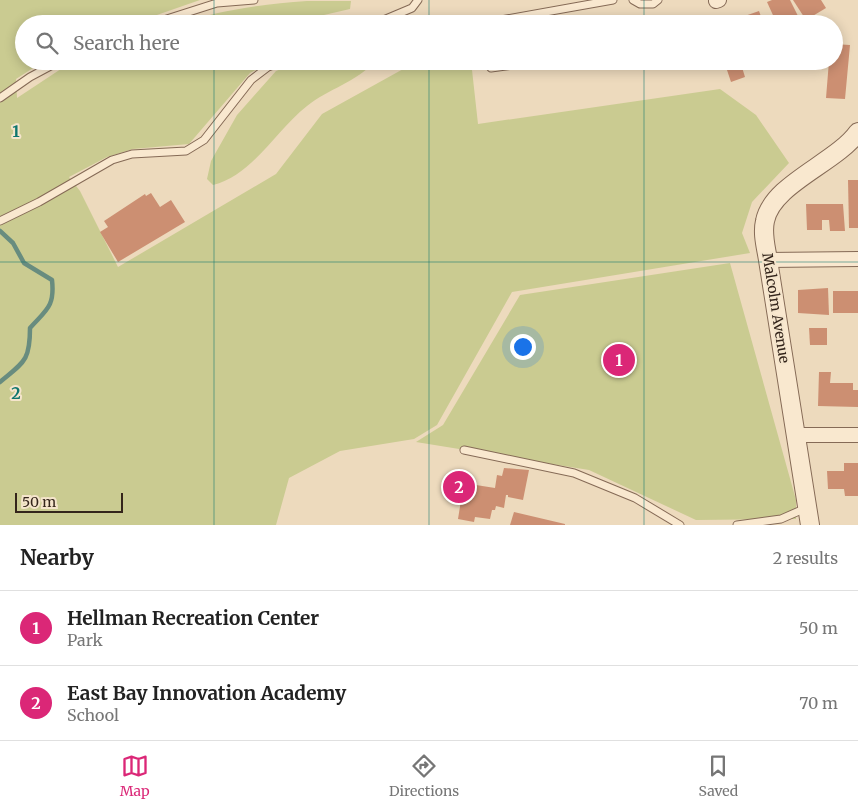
<!DOCTYPE html>
<style>
:root{--surface:#fff;--page:#f6f6f6;--text:#222;--muted:#767676;--line:#e0e0e0;--accent:#db2777}
body{margin:0;font-family:Merriweather,serif;background:var(--page);color:var(--text)}
.scale{position:absolute;left:15px;bottom:12px;width:108px;box-sizing:border-box;padding-left:5px;border:2px solid #34251b;border-top:0;font-size:14px;line-height:18px;white-space:nowrap;color:#34251b;-webkit-text-stroke:4px #f5e5cc;paint-order:stroke}
.you{position:absolute;left:522px;top:346px;width:18px;height:18px;margin:-12px;border:4px solid #fff;border-radius:50%;background:#1a73e8;box-shadow:0 0 0 8px #1a73e833}
.badge{display:grid;place-items:center;width:32px;height:32px;border-radius:50%;background:var(--accent);color:#fff;font-size:16px;font-weight:700}
.pin{position:absolute;translate:-50% -50%;border:2px solid #fff;box-shadow:0 1px 5px #0006}
.list{margin:0;padding:0;list-style:none}
h2{display:flex;justify-content:space-between;align-items:center;height:65px;margin:0;padding:0 20px;font-size:21px}
h2 small{font-size:16px;font-weight:400;color:var(--muted)}
.list li{display:grid;grid-template-columns:32px 1fr auto;gap:15px;align-items:center;box-sizing:border-box;height:75px;padding:0 20px;border-top:1px solid var(--line)}
.list b{display:block;font-size:19px;white-space:nowrap}
.list p{margin:0;font-size:16px;white-space:nowrap;color:var(--muted)}
.list em{font-size:16px;font-style:normal;color:var(--muted)}
.icon{flex:none;width:28px;height:28px;fill:none;stroke:currentColor;stroke-width:2;stroke-linecap:round;stroke-linejoin:round}
.map{position:relative;flex:none;width:858px;height:525px;overflow:hidden}
.search{position:absolute;background:var(--surface);box-shadow:0 2px 12px #0003;left:15px;right:15px;top:15px;height:55px;display:flex;align-items:center;gap:12px;box-sizing:border-box;padding:0 18px;border-radius:28px;color:var(--muted);font-size:19px}
.sheet{height:215px;background:var(--surface)}
nav{display:flex;justify-content:space-around;align-items:center;box-sizing:border-box;height:70px;border-top:1px solid var(--line);background:var(--surface);font-size:14px;color:var(--muted)}
nav a{display:grid;justify-items:center;gap:2px}
nav .on{color:var(--accent)}
.map>svg:first-child{display:block}
.green{fill:#cacb91}
.lines{fill:none;stroke-linecap:round;stroke-linejoin:round}
.stream{stroke:#688c7f;stroke-width:4.5}
.building{fill:#cc8f72}
.service-casing{stroke:#856a56;stroke-width:9}
.minor-casing{stroke:#856a56;stroke-width:16}
.tertiary-casing{stroke:#856a56;stroke-width:20}
.service{stroke:#f9e8cf;stroke-width:7}
.minor{stroke:#f9e8cf;stroke-width:14}
.tertiary{stroke:#f9e8cf;stroke-width:18}
.grid{fill:none;stroke:#0f766e;stroke-width:1;stroke-opacity:0.55}
.labels{text-anchor:middle;dominant-baseline:central;stroke-width:4;stroke-linejoin:round;paint-order:stroke}
.street-label{font-size:14px;fill:#34251b;stroke:#f5e5cc}
.grid-label{font-size:16px;text-anchor:middle;font-weight:bold;fill:#0f766e;stroke:#f5e5cc;stroke-width:4;stroke-linejoin:round;paint-order:stroke}
</style>
<div class="map">
<svg width="858" height="525" viewBox="0 0 858 525">
<rect width="100%" height="100%" fill="#eddabd"/>
<g class="green">
<path d="M0 0H200L131 24H24V61H44L16 79 17 98 73 61H273L250 73 189 144 133 149 107 157 69 177 80 191 118 267 276 174 322 114 405 68 408 61H471L478 124 720 89 756 115 789 163 752 202 742 233 750 253 512 292 437 425 414 439 340 451 289 478 276 525H0Z"/>
<path d="M307 1H351L350 9 298 21 296 24H178C220 10 263 4 307 1Z"/>
<path d="M301 61H375C357 82 328 89 307 106 276 130 253 175 213 185L207 179 211 161 237 115 276 71Z"/>
<path d="M730 263 796 500V519L696 520 589 470 416 442 443 425 520 295Z"/>
</g>
<g class="lines">
<path class="stream" d="M0 231 13 243 24 263 52 280C55 307 46 310 30 328 30 361 24 362 0 382"/>
</g>
<g class="building">
<path d="M772 0H790L802 24H777L767 2Z"/>
<path d="M793 0H821L826 8 806 20Z"/>
<path d="M759 11 763 22 768 21 769 24H745L742 17Z"/>
<path d="M834 44 850 45 845 99 826 98 829 61H834Z"/>
<path d="M724 61H748L741 64 745 77 731 82Z"/>
<path d="M848 180H858V228H849Z"/>
<path d="M151 193 160 207 171 200 185 222 118 262 100 232 108 227 104 221 145 194 146 196Z"/>
<path d="M806 204H843L845 231H830L829 220H822V230H807Z"/>
<path d="M828 288 829 315 798 313V290Z"/>
<rect x="833" y="291" width="25" height="22"/>
<path d="M809 328H827V345H810Z"/>
<path d="M819 372H831L830 383H853V390H858V407L818 406Z"/>
<path d="M844 463H858V496H845L844 489H828L827 471H844Z"/>
<path d="M504 468 529 470 523 500 508 497V495H506L504 508 496 506 495 510H492L490 519 475 517 474 522 458 519 463 488 475 491 476 485 495 488 497 475 502 476Z"/>
<path d="M514 512 565 524V525H510Z"/>
</g>
<g class="lines">
<g class="service-casing">
<g id="service">
<path d="M633 0 640 4H653L658 0"/>
<path d="M151 24 217 3 254 0"/>
<path d="M374 24 412 8 418 0"/>
<path d="M494 24 501 20 613 0"/>
<path d="M485 61 491 68 544 61"/>
<path d="M0 98 30 77 60 61"/>
<path d="M0 221 39 202 112 160 132 154 186 151 204 140 251 80 268 67 283 61"/>
<path d="M464 450 574 473 635 498 680 525"/>
<path d="M737 525 781 519 806 508"/>
</g>
</g>
<g class="minor-casing">
<g id="minor">
<path d="M716 1 719 0"/>
<path d="M768 260 858 259"/>
<path d="M795 435H858"/>
</g>
</g>
<g class="tertiary-casing">
<path id="tertiary" d="M810 525 768 260C766 247 762 234 765 221 772 184 836 163 858 132"/>
</g>
<use href="#service" class="service"/>
<use href="#minor" class="minor"/>
<use href="#tertiary" class="tertiary"/>
</g>
<path class="grid" d="M214 0V24M429 0V24M644 0V24M214 61V525M429 61V525M644 61V525M0 262H858"/>
<g class="labels">
<g class="street-label">
<text transform="translate(776 308) rotate(81)">Malcolm Avenue</text>
</g>
</g>
<g class="grid-label">
<text x="16" y="137">1</text>
<text x="16" y="399">2</text>
</g>
</svg>
<div class="scale">50 m</div>
<div class="you"></div>
<div class="pin badge" style="left:619px;top:360px">1</div>
<div class="pin badge" style="left:459px;top:487px">2</div>
<div class="search"><svg class="icon" aria-label="search" viewBox="0 0 24 24"><circle cx="10" cy="10" r="6"/><path d="M15 15l6 6"/></svg>Search here</div>
</div>
<section class="sheet">
<h2>Nearby<small>2 results</small></h2>
<ul class="list">
<li><span class="badge">1</span><div><b>Hellman Recreation Center</b><p>Park</p></div><em>50 m</em></li>
<li><span class="badge">2</span><div><b>East Bay Innovation Academy</b><p>School</p></div><em>70 m</em></li>
</ul>
</section>
<nav>
<a class="on"><svg class="icon" aria-label="map" viewBox="0 0 24 24"><path d="M3 6l6-2 6 2 6-2v14l-6 2-6-2-6 2zM9 4v14M15 6v14"/></svg>Map</a>
<a><svg class="icon" aria-label="directions" viewBox="0 0 24 24"><path d="M12 3l9 9-9 9-9-9zM9 14v-3h6M13 9l2 2-2 2"/></svg>Directions</a>
<a><svg class="icon" aria-label="saved" viewBox="0 0 24 24"><path d="M7 4h10v16l-5-4-5 4z"/></svg>Saved</a>
</nav>
